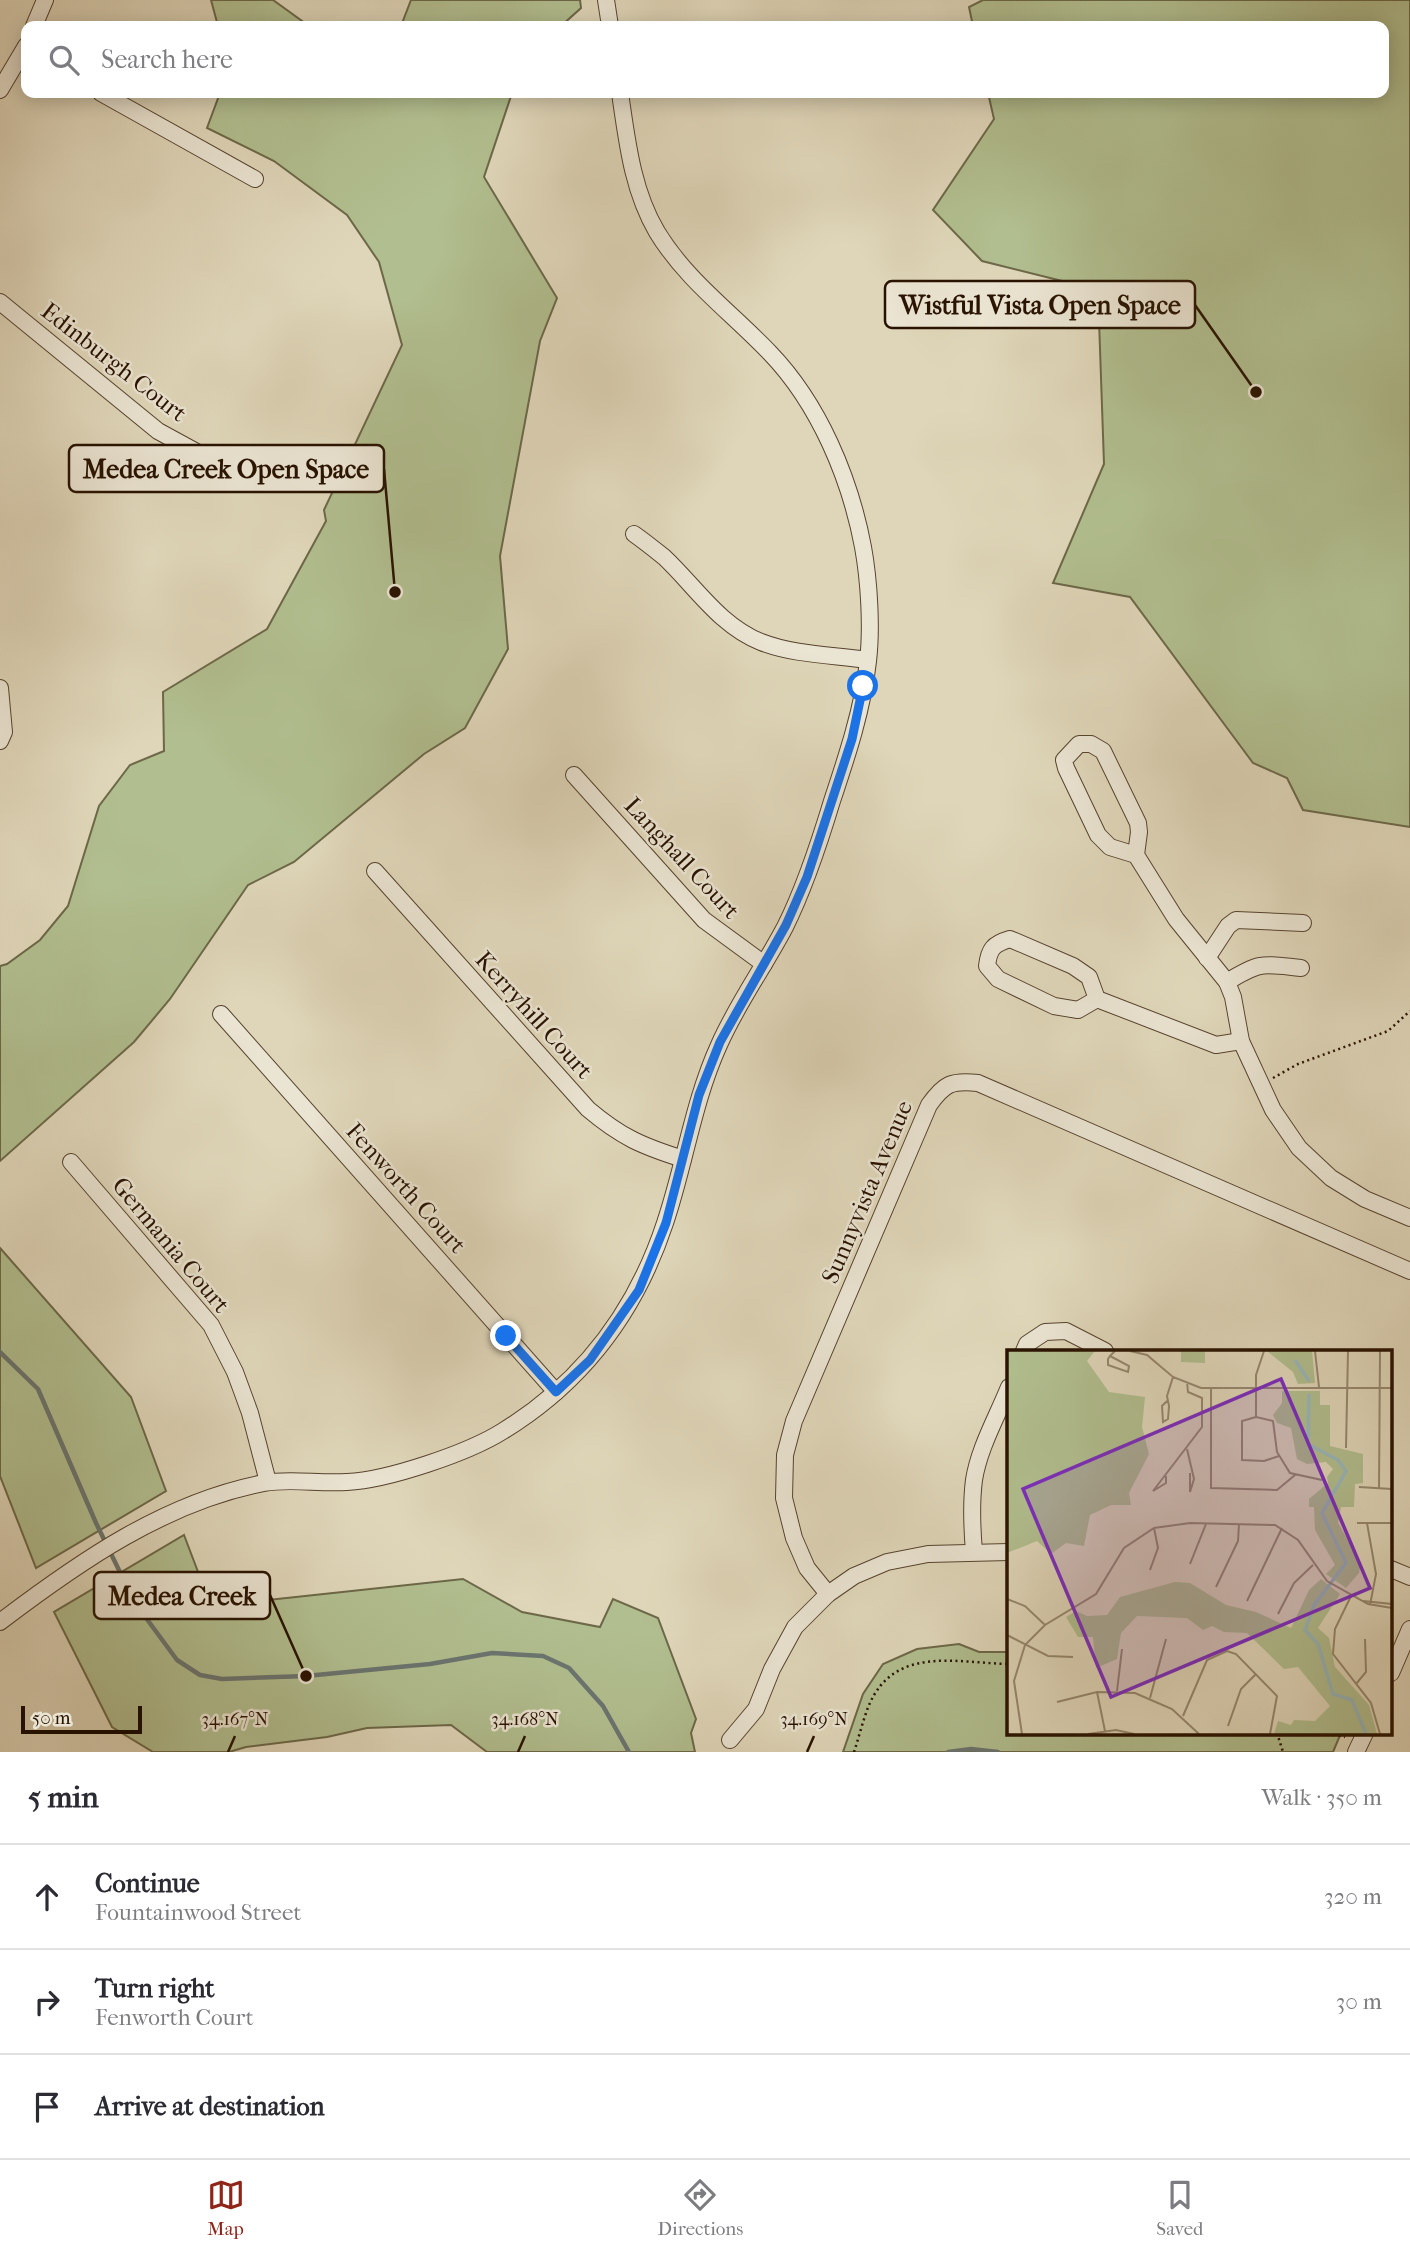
<!DOCTYPE html>
<meta charset="utf-8">
<style>
:root{--surface:#fff;--page:#f7f7f7;--text:#2b2b33;--muted:#7c7c81;--line:#e1e1e2;--accent:#8f2418}
body{margin:0;font-family:"IM FELL French Canon",serif;background:var(--page);color:var(--text)}
.scale{position:absolute;left:21px;bottom:18px;width:121px;box-sizing:border-box;padding-left:7px;border:4px solid #281200;border-top:0;font-size:19px;line-height:24px;white-space:nowrap;color:#281200;-webkit-text-stroke:5px #eae4d2;paint-order:stroke}
.stop{position:absolute;width:21px;height:21px;margin:-16px;border:5px solid #1a73e8;border-radius:50%;background:#fff}
.stop.end{background:#1a73e8;border-color:#fff;box-shadow:0 2px 7px #0008}
.list{margin:0;padding:0;list-style:none}
h2{display:flex;justify-content:space-between;align-items:center;height:91px;margin:0;padding:0 28px;font-size:30px}
h2 small{font-size:23px;font-weight:400;color:var(--muted)}
.list li{display:grid;grid-template-columns:46px 1fr auto;gap:21px;align-items:center;box-sizing:border-box;height:105px;padding:0 28px;border-top:2px solid var(--line)}
.list b{display:block;font-size:26px;white-space:nowrap}
.list p{margin:0;font-size:23px;white-space:nowrap;color:var(--muted)}
.list em{font-size:23px;font-style:normal;color:var(--muted)}
.icon{flex:none;width:38px;height:38px;fill:none;stroke:currentColor;stroke-width:2;stroke-linecap:round;stroke-linejoin:round}
.map{position:relative;flex:none;width:1410px;height:1752px;overflow:hidden}
.search{position:absolute;background:var(--surface);box-shadow:0 4px 18px #0003;left:21px;right:21px;top:21px;height:77px;display:flex;align-items:center;gap:18px;box-sizing:border-box;padding:0 24px;border-radius:14px;color:var(--muted);font-size:26px}
.sheet{height:406px;background:var(--surface)}
nav{display:flex;justify-content:space-around;align-items:center;box-sizing:border-box;height:98px;border-top:2px solid var(--line);background:var(--surface);font-size:19px;color:var(--muted)}
nav a{display:grid;justify-items:center;gap:4px}
nav .on{color:var(--accent)}
.map>svg:first-child{display:block}
.green{fill:#b1be8f;stroke:#6c6848;stroke-width:2}
.lines{fill:none;stroke-linecap:round;stroke-linejoin:round}
.stream{stroke:#6b7570;stroke-width:4.5}
.minor-casing{stroke:#56432e;stroke-width:18}
.path{stroke:#281200;stroke-width:2.5;stroke-dasharray:2 3.5;stroke-linecap:butt}
.minor{stroke:#eae4d2;stroke-width:16}
.route{stroke:#1a73e8;stroke-width:9}
.ticks{fill:none;stroke:#281200;stroke-width:2.5}
.labels{text-anchor:middle;dominant-baseline:central;stroke-width:5;stroke-linejoin:round;paint-order:stroke}
.street-label{font-size:24px;fill:#281200;stroke:#eae4d2}
.inset-river{fill:none;stroke:#98b7ba;stroke-width:3.5}
.inset-road{fill:none;stroke:#96886f;stroke-width:2}
.view{fill:#7b2cbf;fill-opacity:0.15;stroke:#7b2cbf;stroke-width:3.5}
.inset-edge{fill:none;stroke:#281200;stroke-width:3.5}
.ticks-label{font-size:18px;text-anchor:middle;fill:#281200;stroke:#eae4d2;stroke-width:5;stroke-linejoin:round;paint-order:stroke}
.leader{fill:none;stroke:#281200;stroke-width:2.5}
.callout-dot{fill:#281200;stroke:#eae4d2;stroke-width:2.5}
.callout{fill:#eae4d2;stroke:#281200;stroke-width:2.5}
.callout-label{font-size:26px;text-anchor:middle;font-weight:bold;fill:#281200}
</style>
<div class="map">
<svg width="1410" height="1752" viewBox="0 0 1410 1752">
<rect width="100%" height="100%" fill="#dfd6b9"/>
<filter id="stains"><feTurbulence type="fractalNoise" baseFrequency=".00286" numOctaves="4"/><feColorMatrix values="0 0 0 0 .2 0 0 0 0 .09 0 0 0 0 .02 0 0 0 .5 -.17"/></filter>
<radialGradient id="worn" r=".72"><stop offset=".6" stop-color="#630" stop-opacity="0"/><stop offset="1" stop-color="#630" stop-opacity=".3"/></radialGradient>
<g class="green">
<path d="M211 0H273L309 26H218Z"/>
<path d="M411 0H580L581 8 561 26H401Z"/>
<path d="M983 0H1410V827L1303 810 1287 778 1253 763 1130 597 1053 583 1104 464 1099 320 1070 283 982 261 933 210 994 119 988 93H1384V26H973L969 7Z"/>
<path d="M220 93H512L484 177 557 298 540 341 500 556 508 649 465 728 424 754 294 862 248 885 170 999 134 1042 0 1161V966L7 964 40 940 68 906 99 806 130 765 164 751 163 692 267 629 326 521 324 510 402 345 379 262 347 215 274 161 207 128Z"/>
<path d="M0 1248 131 1397 166 1491 36 1568 0 1476Z"/>
<path d="M184 1535 211 1606 463 1579 522 1612 600 1627 613 1599 658 1618 696 1719 691 1733 695 1752H487L451 1725 367 1728 327 1737 246 1747 229 1752H153L112 1727 54 1612Z"/>
<path d="M959 1644 979 1652H1009V1733H1341L1333 1752H843L863 1694 883 1664 917 1649Z"/>
</g>
<g class="lines">
<g class="stream">
<path d="M0 1352 38 1389 96 1523 135 1603 177 1660 200 1675 222 1679 306 1676 430 1664 492 1653 543 1656 569 1668 603 1706 629 1752"/>
<path d="M948 1752 971 1749 998 1752"/>
</g>
<g class="minor-casing">
<g id="minor">
<path d="M606 0 610 26"/>
<path d="M34 26 45 0"/>
<path d="M0 90 26 46"/>
<path d="M101 93 255 179"/>
<path d="M0 302 158 431 202 455"/>
<path d="M634 534C644 541 654 549 664 557 695 586 720 626 761 642 794 655 834 655 868 660"/>
<path d="M0 688 4 732 0 741"/>
<path d="M574 775 704 920 764 964"/>
<path d="M1136 855 1110 847 1098 835 1066 768 1064 760 1079 744H1091L1103 751 1138 823 1139 832 1136 855 1176 919 1227 982 1233 997 1241 1041 1273 1110 1299 1148 1331 1178 1365 1199 1410 1218"/>
<path d="M375 871 588 1109C621 1137 642 1146 683 1159"/>
<path d="M1207 958 1228 926 1236 920 1303 923"/>
<path d="M1227 982C1261 961 1262 964 1301 968"/>
<path d="M1097 999 1089 977 1073 966 1010 939C993 944 989 949 987 966L998 979 1054 1006 1078 1010 1097 999 1216 1045 1241 1041"/>
<path d="M221 1014 556 1392"/>
<path d="M71 1162 211 1325 235 1372 250 1413 268 1482"/>
<path d="M1024 1351 1027 1344 1045 1332 1066 1331 1105 1351"/>
<path d="M974 1552C972 1528 971 1503 974 1480 979 1448 997 1417 1009 1387"/>
<path d="M1391 1569 1410 1577"/>
<path d="M828 1594 807 1568 794 1538 784 1498 785 1455 794 1421 929 1105C944 1084 951 1080 978 1083L1410 1271"/>
<path d="M0 1622C79 1562 165 1502 264 1483 290 1478 319 1484 347 1482 388 1480 468 1453 503 1431 583 1382 636 1311 665 1223 685 1164 693 1102 719 1045 737 1004 764 967 785 927 805 887 819 844 832 801 847 756 863 708 868 661 872 627 869 580 863 547 850 478 819 404 770 353 732 313 686 280 657 232 632 190 627 140 620 93"/>
<path d="M1391 1673 1410 1629"/>
<path d="M730 1740 756 1709 772 1669 795 1627 828 1594 854 1576 887 1562 928 1554 1009 1552"/>
<path d="M1356 1752 1365 1733"/>
</g>
</g>
<g class="path">
<path d="M1273 1078 1298 1064 1388 1031 1410 1011"/>
<path d="M1277 1733 1283 1752"/>
<path d="M1328 1733 1345 1737"/>
<path d="M854 1752C859 1737 863 1720 869 1705 895 1645 956 1663 1009 1664"/>
</g>
<use href="#minor" class="minor"/>
</g>
<g class="lines">
<path class="route" d="M506 1336 556 1392 590 1360 639 1290 666 1223 699 1095 720 1042 786 925 807 877 852 739 863 686"/>
</g>
<path class="ticks" d="M228 1752 235 1736M518 1752 525 1736M807 1752 814 1736"/>
<g class="labels">
<g class="street-label">
<text transform="translate(114 362) rotate(38)">Edinburgh Court</text>
<text transform="translate(682 858) rotate(47)">Langhall Court</text>
<text transform="translate(534 1015) rotate(48)">Kerryhill Court</text>
<text transform="translate(406 1188) rotate(48)">Fenworth Court</text>
<text transform="translate(867 1192) rotate(-67)">Sunnyvista Avenue</text>
<text transform="translate(171 1245) rotate(50)">Germania Court</text>
</g>
</g>
<g transform="translate(1007 1350)">
<rect width="385" height="385" fill="#dfd6b9"/>
<path d="M0 1H88L80 11 102 42 138 47 135 77 142 104 122 143 124 155H104L83 165 77 196 59 193 44 204 30 191 0 203ZM174 1H198V13L174 12ZM260 1H305L308 33 291 34 286 22ZM275 41H313V55H323V96L356 104V133L348 134 347 157H334L331 173 354 213 352 223 339 238 319 224 328 215 308 180 307 157H302V149L321 133 320 127 326 119 319 112 300 114 290 109 284 78 270 73 266 65 275 53ZM314 229 333 244 311 278 322 288 328 317 362 355 370 384H267L271 371 284 375 287 370 308 371 323 356 291 317 277 319 240 283 217 282 205 276 196 280 180 268 130 266 114 283 110 309 89 318 86 287H71L59 267 69 261 80 266 100 265 113 247 168 232 183 233 219 255 249 262 284 278 302 240Z" fill="#b1be8f"/>
<path class="inset-river" d="M288 10 302 31M302 44 301 94 331 110 339 121 315 163 339 213 307 255 298 280 311 294 326 344 345 350 359 384"/>
<path class="inset-road" d="M123 1 140 5 166 27 194 38H385M257 1 249 25V67L266 71 270 102 283 123 315 130M308 1 312 37M103 6 122 16 121 22 101 15V9L103 6 108 1M204 37V138L270 140 288 125M160 51 155 56 156 72 161 69 162 56 160 46 166 27M249 67 235 71V110L257 111 272 106M339 98 341 1M180 99 187 129 183 142V123M159 126V133L146 141 195 77V48L181 42 180 32M352 137 385 139M372 139 373 1M350 173H385M360 173 369 224 363 255M183 214 199 174M143 220 151 198 147 178M209 237 231 191 232 174M344 246 328 279 326 304 364 353 373 384M0 249 18 256 38 275M240 251 275 178M356 251 385 254M271 264 287 233 306 215M0 285 41 306 66 307M349 334 359 322 358 289M110 341 115 299M90 342 98 381M143 348 159 289M50 352 90 342 128 343 165 359 192 384M176 366 200 310 220 301 229 304 270 346 263 384M221 376 234 339 249 324M15 384 7 331 18 295 38 275 89 244 117 198 147 178 183 173 268 175 291 190 320 231 361 254 385 258M81 384 109 380 127 384"/>
<path class="view" d="M274 29 363 238 104 347 16 139Z"/>
<rect width="385" height="385" class="inset-edge"/>
</g>
<g class="ticks-label">
<text x="235" y="1725">34.167°N</text>
<text x="525" y="1725">34.168°N</text>
<text x="814" y="1725">34.169°N</text>
</g>
<path class="leader" d="M1256 392L1195 305M395 592L384 469M306 1676L270 1595"/>
<g class="callout-dot">
<circle cx="1256" cy="392" r="7"/>
<circle cx="395" cy="592" r="7"/>
<circle cx="306" cy="1676" r="7"/>
</g>
<g class="callout">
<rect x="885" y="281" width="310" height="47" rx="7"/>
<rect x="69" y="445" width="315" height="47" rx="7"/>
<rect x="94" y="1572" width="176" height="47" rx="7"/>
</g>
<g class="callout-label">
<text x="1040" y="314">Wistful Vista Open Space</text>
<text x="226" y="478">Medea Creek Open Space</text>
<text x="182" y="1605">Medea Creek</text>
</g>
<rect width="100%" height="100%" filter="url(#stains)"/>
<rect width="100%" height="100%" fill="url(#worn)"/>
</svg>
<div class="scale">50 m</div>
<div class="stop" style="left:863px;top:686px"></div>
<div class="stop end" style="left:506px;top:1336px"></div>
<div class="search"><svg class="icon" aria-label="search" viewBox="0 0 24 24"><circle cx="10" cy="10" r="6"/><path d="M15 15l6 6"/></svg>Search here</div>
</div>
<section class="sheet">
<h2>5 min<small>Walk · 350 m</small></h2>
<ul class="list">
<li><svg class="icon" aria-label="ahead" viewBox="0 0 24 24"><path d="M12 20V5M6 11l6-6 6 6"/></svg><div><b>Continue</b><p>Fountainwood Street</p></div><em>320 m</em></li>
<li><svg class="icon" aria-label="right" viewBox="0 0 24 24"><path d="M7 20v-9h11M14 6l5 5-5 5"/></svg><div><b>Turn right</b><p>Fenworth Court</p></div><em>30 m</em></li>
<li><svg class="icon" aria-label="arrive" viewBox="0 0 24 24"><path d="M6 21V4h12l-3 4 3 4H6"/></svg><div><b>Arrive at destination</b></div></li>
</ul>
</section>
<nav>
<a class="on"><svg class="icon" aria-label="map" viewBox="0 0 24 24"><path d="M3 6l6-2 6 2 6-2v14l-6 2-6-2-6 2zM9 4v14M15 6v14"/></svg>Map</a>
<a><svg class="icon" aria-label="directions" viewBox="0 0 24 24"><path d="M12 3l9 9-9 9-9-9zM9 14v-3h6M13 9l2 2-2 2"/></svg>Directions</a>
<a><svg class="icon" aria-label="saved" viewBox="0 0 24 24"><path d="M7 4h10v16l-5-4-5 4z"/></svg>Saved</a>
</nav>
